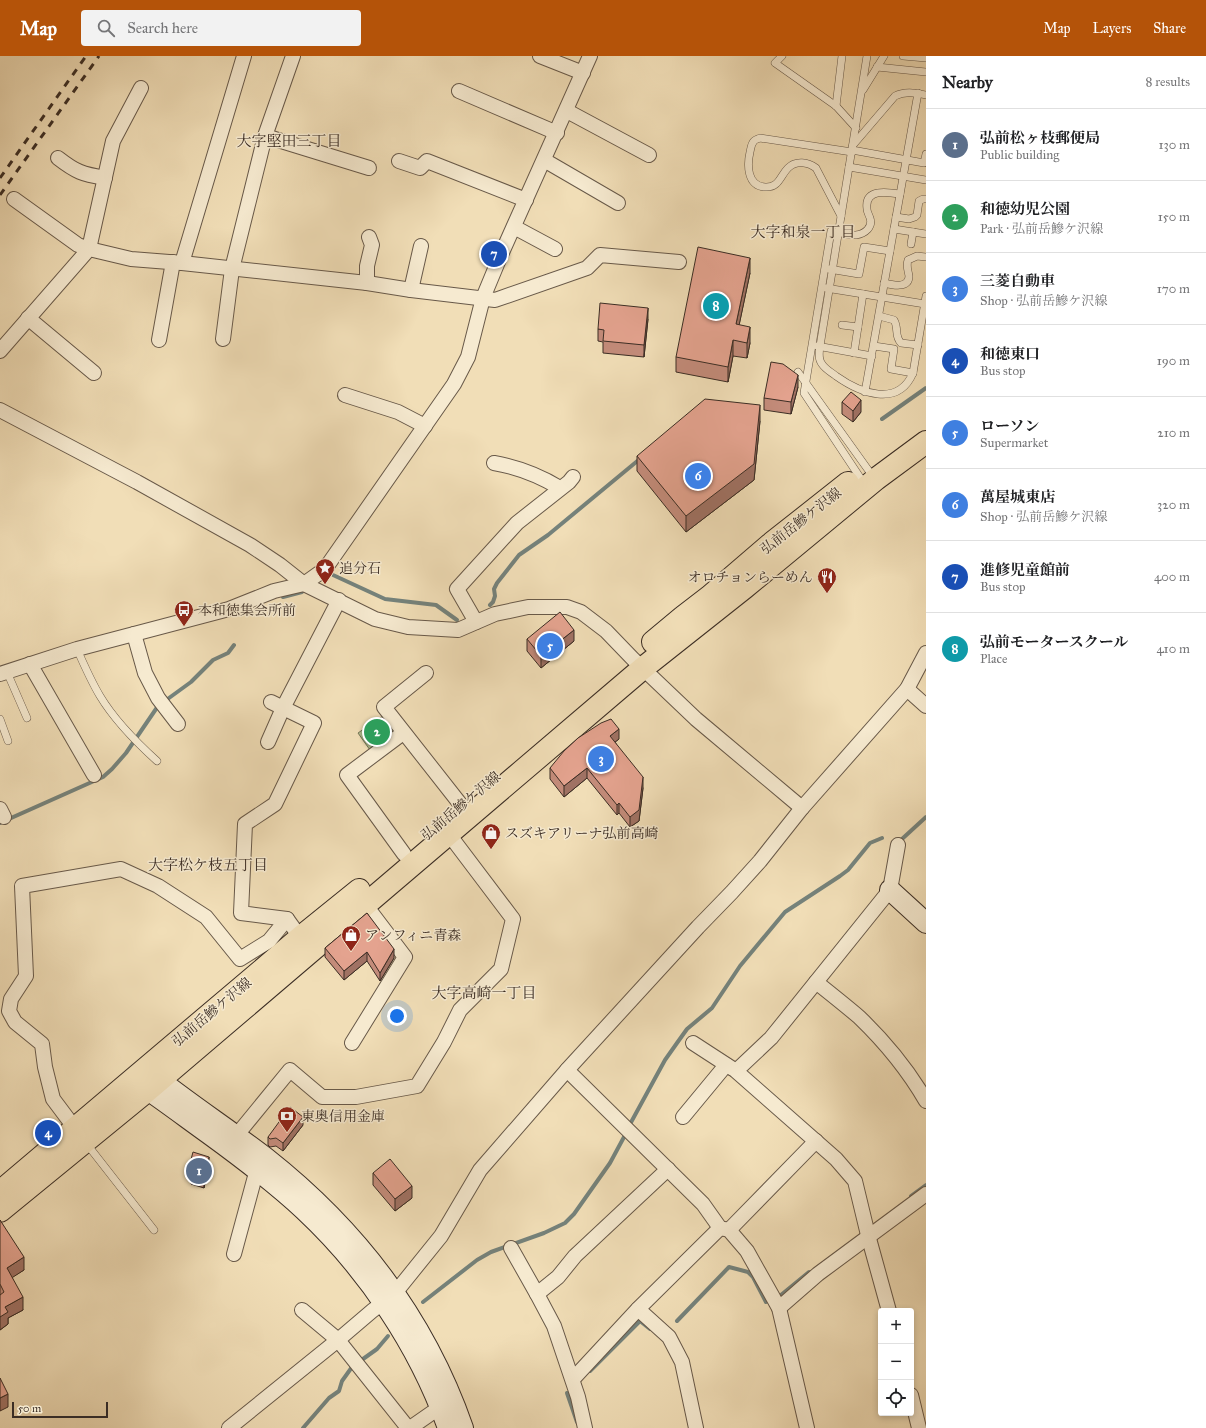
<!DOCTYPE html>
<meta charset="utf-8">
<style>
:root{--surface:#fff;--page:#f2f2f2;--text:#202124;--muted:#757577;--line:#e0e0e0;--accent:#b45309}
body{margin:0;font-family:"IM FELL Great Primer","Noto Serif JP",serif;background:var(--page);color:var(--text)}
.controls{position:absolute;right:12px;bottom:12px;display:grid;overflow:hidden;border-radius:4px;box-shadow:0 2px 6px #0003}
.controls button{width:36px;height:36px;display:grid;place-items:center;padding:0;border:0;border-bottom:1px solid var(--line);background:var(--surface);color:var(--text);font:20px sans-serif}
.scale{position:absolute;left:12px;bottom:10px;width:96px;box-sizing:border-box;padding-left:4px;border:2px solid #3b2d24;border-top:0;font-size:11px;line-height:14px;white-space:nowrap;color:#3b2d24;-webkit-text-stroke:3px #f6ead0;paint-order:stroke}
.you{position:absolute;left:397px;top:960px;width:14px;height:14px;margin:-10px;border:3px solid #fff;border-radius:50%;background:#1a73e8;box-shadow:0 0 0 6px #1a73e833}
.badge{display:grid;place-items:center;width:26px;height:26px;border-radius:50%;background:var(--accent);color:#fff;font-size:13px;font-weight:700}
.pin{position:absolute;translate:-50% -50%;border:2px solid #fff;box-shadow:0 1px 4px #0006}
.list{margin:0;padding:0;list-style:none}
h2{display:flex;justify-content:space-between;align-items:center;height:52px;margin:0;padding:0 16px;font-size:17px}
h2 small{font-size:13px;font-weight:400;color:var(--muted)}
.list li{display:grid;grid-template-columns:26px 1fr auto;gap:12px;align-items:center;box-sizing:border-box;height:72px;padding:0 16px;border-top:1px solid var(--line)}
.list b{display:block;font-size:15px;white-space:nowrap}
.list p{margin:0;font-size:13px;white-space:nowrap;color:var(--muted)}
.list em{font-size:13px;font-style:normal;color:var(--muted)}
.icon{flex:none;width:22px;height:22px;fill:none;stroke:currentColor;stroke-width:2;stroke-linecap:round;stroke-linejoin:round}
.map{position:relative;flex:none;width:926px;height:1372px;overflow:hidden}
header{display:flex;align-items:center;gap:24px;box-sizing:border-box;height:56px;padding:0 20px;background:var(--accent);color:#fff}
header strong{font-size:19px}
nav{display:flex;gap:22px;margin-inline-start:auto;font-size:14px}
.search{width:280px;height:36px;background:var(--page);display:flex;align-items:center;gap:10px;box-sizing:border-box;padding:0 14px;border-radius:4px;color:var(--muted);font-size:15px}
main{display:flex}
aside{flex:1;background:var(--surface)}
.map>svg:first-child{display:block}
.green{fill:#b6c291;stroke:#78785a}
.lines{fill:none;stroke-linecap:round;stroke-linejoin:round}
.stream{stroke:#75827b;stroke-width:4}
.lane-casing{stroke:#685949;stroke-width:8}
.street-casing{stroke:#685949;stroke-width:16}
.secondary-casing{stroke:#3b2d24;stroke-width:22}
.primary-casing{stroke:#3b2d24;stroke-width:24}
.lane{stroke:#f6ead0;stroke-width:7}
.street{stroke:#f6ead0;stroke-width:14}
.secondary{stroke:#f6ead0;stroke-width:20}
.primary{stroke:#f1deb7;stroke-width:22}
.rail{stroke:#3b2d24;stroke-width:3;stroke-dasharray:7 7;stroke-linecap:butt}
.wall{fill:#c48c7b;stroke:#3b2d24}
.shaded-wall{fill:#a07264;stroke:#3b2d24}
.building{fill:#e4a38f;stroke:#3b2d24}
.labels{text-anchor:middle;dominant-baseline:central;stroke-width:3;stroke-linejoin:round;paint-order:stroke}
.street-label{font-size:14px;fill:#3b2d24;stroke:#f6ead0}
.poi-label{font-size:14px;fill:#3b2d24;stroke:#f6ead0;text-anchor:start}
.neighbourhood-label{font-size:15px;fill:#3b2d24;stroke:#f6ead0}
</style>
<header>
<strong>Map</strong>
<div class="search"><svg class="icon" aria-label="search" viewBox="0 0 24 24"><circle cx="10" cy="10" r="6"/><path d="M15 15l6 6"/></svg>Search here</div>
<nav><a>Map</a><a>Layers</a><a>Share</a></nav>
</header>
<main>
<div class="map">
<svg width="926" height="1372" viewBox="0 0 926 1372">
<rect width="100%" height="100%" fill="#f1deb7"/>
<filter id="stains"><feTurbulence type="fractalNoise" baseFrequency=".005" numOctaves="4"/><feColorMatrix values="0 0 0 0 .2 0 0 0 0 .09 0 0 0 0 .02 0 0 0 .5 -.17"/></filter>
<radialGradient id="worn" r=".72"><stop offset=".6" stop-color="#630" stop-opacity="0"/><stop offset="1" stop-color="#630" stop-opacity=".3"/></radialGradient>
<path class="green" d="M384 659 396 675 370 694 358 677Z"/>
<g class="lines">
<g class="stream">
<path d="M882 363 926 332"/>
<path d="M333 519 385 543 436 549 457 564"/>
<path d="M283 541 302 536"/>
<path d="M490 549 493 546 495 540 494 533 497 527 519 499 548 479 641 402"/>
<path d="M0 767 103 721 112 713 126 697 158 650 191 626 213 604 228 597 234 589"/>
<path d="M902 783 926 761"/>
<path d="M629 1070 665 1004 677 987 687 973 712 952 740 910 785 856 840 820 848 814 870 787 882 782"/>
<path d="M911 1140 926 1129"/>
<path d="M781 1239 809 1216"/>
<path d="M423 1246 477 1204 491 1196 544 1177 565 1167 574 1158 610 1107 624 1081"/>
<path d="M677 1265 729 1211 748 1216 753 1221 766 1246"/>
<path d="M363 1303 377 1293 388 1280"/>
<path d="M590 1315 640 1265 650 1273"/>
<path d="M567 1337 577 1366"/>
<path d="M303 1372 329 1342 339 1335 342 1325 352 1311"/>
</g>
<g class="lane-casing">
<g id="lane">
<path d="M782 0 775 7 836 50 856 72"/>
<path d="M867 0 820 290C819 296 818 303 822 308 825 313 831 316 836 320 860 337 898 352 913 317L926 240"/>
<path d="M903 0 926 2"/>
<path d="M877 11 926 16"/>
<path d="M863 34 884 0"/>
<path d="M836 50 842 0"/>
<path d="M853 89 895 40C905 35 915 37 926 39"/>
<path d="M852 94 924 107 926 98"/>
<path d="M849 111 926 124"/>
<path d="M841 160 816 112C808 106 796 104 788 112 780 120 779 132 765 131 747 130 747 109 750 96 751 92 751 88 754 85 756 83 758 83 760 82L852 96"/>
<path d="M896 161 909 163 915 161 917 159 919 145 923 143H926"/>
<path d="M894 173 926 178"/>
<path d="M911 188 913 176"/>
<path d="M829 213 859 218 864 191 890 195"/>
<path d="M884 227C892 229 909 233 909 220 908 214 906 210 908 204L917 200 926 201"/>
<path d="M826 232 925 248"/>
<path d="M879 260 894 264C899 272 894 280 901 287L918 289"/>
<path d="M842 269 858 271"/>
<path d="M817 290 872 300"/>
<path d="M874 290 894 293 891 313 913 317"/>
<path d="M854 297 863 238"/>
<path d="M798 316 874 422"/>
<path d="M865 336 918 37"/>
<path d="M865 429 804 337 831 175C839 176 849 180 856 179 865 178 873 171 870 162 869 159 867 156 867 153 864 132 888 136 900 138"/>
<path d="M77 593C84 609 91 625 100 640 115 665 136 686 157 705"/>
<path d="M7 616 27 662"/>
<path d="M0 663 8 685"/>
<path d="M86 1087 154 1174"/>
</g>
</g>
<g class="street-casing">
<g id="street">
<path d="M540 0 583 17"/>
<path d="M459 35 557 77"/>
<path d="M567 55 649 99"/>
<path d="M265 80 369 112"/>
<path d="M58 102C76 116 82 118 105 122"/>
<path d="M544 104 618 147"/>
<path d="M399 105 420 112 427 105 526 144"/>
<path d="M14 143 78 189 89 193 113 85 141 32"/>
<path d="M514 171 555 193"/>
<path d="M182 207 244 0"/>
<path d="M367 227V210L372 189 369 181"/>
<path d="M411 234 421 190"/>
<path d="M28 262 94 317"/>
<path d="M223 283 232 213 265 80 293 0"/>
<path d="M159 284 173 206"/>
<path d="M0 295 89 193 131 203 182 207 367 227 411 234 495 244 587 212 600 199 679 206"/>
<path d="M345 339 398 356 425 370"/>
<path d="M0 354 137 426 250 489 280 509 304 528 375 563 408 571 458 574 495 558 528 551H567L581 556 606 575 633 603 696 663 802 752"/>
<path d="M494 407C517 411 540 420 560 432"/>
<path d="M476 566 457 533 517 467 569 426 573 421"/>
<path d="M134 578 145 617 158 642 178 668"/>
<path d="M30 608 94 719"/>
<path d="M426 617 384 651 461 749"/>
<path d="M0 618 77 593 229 553 274 535 304 528 325 513 454 328 468 301 483 242 500 201 590 0"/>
<path d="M907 633 926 650"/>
<path d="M271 646 314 667 275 748 245 768 241 857 287 863"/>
<path d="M403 677 347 719 404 798"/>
<path d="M268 686 283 652 339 544"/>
<path d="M0 753 4 761"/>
<path d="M816 926C831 938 845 949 859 961 885 986 908 1014 926 1045"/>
<path d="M352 987 405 901 361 843"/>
<path d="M693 987 733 1013"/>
<path d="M567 1014 703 1148 720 1172 729 1174 747 1195 779 1252 807 1372"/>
<path d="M683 1061 726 1009"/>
<path d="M80 1079 53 1043 45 1011 42 988 15 966 9 955 11 943 26 920 22 830 121 813 158 830 206 861 240 903 269 885 287 863 305 888"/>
<path d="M236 1080 290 1014 322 1041H356L417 1030 444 986 460 954 501 913 513 863 448 777"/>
<path d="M729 1174 816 1085"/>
<path d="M511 1192 537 1238"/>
<path d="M234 1198 257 1113"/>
<path d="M779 1252 818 1218 926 1138"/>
<path d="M638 1253 669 1281 682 1306 696 1372"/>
<path d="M302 1254 338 1284 408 1372"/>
<path d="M889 1255 868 1179 855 1125 836 1103 736 1015 771 982 890 834 898 789"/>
<path d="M573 1323 638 1253 720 1172"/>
<path d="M911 1339 919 1372"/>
<path d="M229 1372 338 1284 372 1255 395 1237 441 1180 480 1114 567 1014 698 871 732 836 760 805 802 752 907 633 926 597"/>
<path d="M410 1372 446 1347"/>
<path d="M585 1372 578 1341 554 1270 537 1238 558 1221 575 1200 668 1113"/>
</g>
</g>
<g class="secondary-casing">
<g id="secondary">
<path d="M890 834 926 867"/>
<path d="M147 1014C185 1045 227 1072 266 1102 356 1173 425 1263 463 1372"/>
<path d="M135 1025C160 1042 184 1060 209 1078 242 1102 274 1126 304 1154 367 1213 419 1290 448 1372"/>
</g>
</g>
<g class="primary-casing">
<g id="primary">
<path d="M653 586 683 561 709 541 772 487 848 427"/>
<path d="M0 1136 301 881 359 834"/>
<path d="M0 1155 148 1034 643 612 744 532 876 423 926 386"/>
</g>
</g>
<use href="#lane" class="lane"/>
<use href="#street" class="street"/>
<use href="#secondary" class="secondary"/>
<use href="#primary" class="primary"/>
<g class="rail">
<path d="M0 122 86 0"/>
<path d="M0 139 99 0"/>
</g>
</g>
<g class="wall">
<path d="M750 217 739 269 750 287 747 302 733 300 728 326 676 316V301Z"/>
<path d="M648 263 644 301 603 297V286L598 285V273Z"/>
<path d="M798 331 791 358 764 354V342Z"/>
<path d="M842 346 861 356 853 366 842 358Z"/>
<path d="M760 365 754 424 686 476 637 415V400Z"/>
<path d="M527 583 574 585 541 612 527 595Z"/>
<path d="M619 683 615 686 643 732 639 765 630 771 619 757 617 759 587 722 564 741 550 723V712Z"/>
<path d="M367 857 394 902 380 925 367 905 344 924 325 901V892Z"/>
<path d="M303 1069 283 1095 276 1090 270 1091 268 1089V1081Z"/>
<path d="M209 1108 204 1132 191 1128V1119H189V1111Z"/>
<path d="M373 1117 412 1142 395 1155 373 1129Z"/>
<path d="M0 1164 24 1214 12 1221 23 1254 8 1262V1268L0 1274Z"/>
</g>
<g class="shaded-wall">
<path d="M750 202V217L736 284V268Z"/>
<path d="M648 252V263L644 301V289Z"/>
<path d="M750 271V287L747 302V287Z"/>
<path d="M733 284V300L728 326V311Z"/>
<path d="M798 319V331L791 358V346Z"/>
<path d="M861 344V356L853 366V355Z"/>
<path d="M760 349V365L754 424 686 476V460Z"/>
<path d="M574 574V585L541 612V600Z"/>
<path d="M619 673V683L610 690V680Z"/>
<path d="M587 712V722L564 741V730Z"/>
<path d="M643 721V732L639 765 630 771V761Z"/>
<path d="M619 747V757L617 759V749Z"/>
<path d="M394 893V902L380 925V917Z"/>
<path d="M367 896V905L344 924V915Z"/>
<path d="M303 1061V1069L283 1095V1087Z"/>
<path d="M209 1101V1108L204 1132V1124Z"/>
<path d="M412 1130V1142L395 1155V1143Z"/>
<path d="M24 1201V1214L7 1225V1212Z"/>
<path d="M23 1241V1254L8 1262V1268L0 1274V1261L5 1251Z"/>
<path d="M8 1338V1351L0 1355V1342Z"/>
</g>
<g class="building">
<path d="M698 191 750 202 736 268 750 271 747 287 733 284 728 311 676 301Z"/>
<path d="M600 247 648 252 644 289 603 285 604 274 598 273Z"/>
<path d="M771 306 783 308 798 319 791 346 764 342Z"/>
<path d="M851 336 861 344 853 355 842 346Z"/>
<path d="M705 343 760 349 754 408 686 460 637 400Z"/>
<path d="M560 556 574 574 541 600 527 583Z"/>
<path d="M611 663 619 673 610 680 643 721 639 754 630 761 619 747 617 749 587 712 564 730 550 712 564 695 578 682 601 667Z"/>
<path d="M367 857 394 893 380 917 367 896 344 915 325 892Z"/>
<path d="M290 1051 303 1061 283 1087 276 1082 270 1083 268 1081Z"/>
<path d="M193 1096 209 1101 204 1124 191 1120 192 1112 189 1111Z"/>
<path d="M390 1103 412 1130 395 1143 373 1117Z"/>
<path d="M0 1164 24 1201 7 1212 23 1241 5 1251 8 1256 0 1261V1239L4 1236 0 1228Z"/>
<path d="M0 1322 8 1338 0 1342Z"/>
</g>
<defs>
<g id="sight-pin" transform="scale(1)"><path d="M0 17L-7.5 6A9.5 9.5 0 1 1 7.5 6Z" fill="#8f2418" stroke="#f6ead0"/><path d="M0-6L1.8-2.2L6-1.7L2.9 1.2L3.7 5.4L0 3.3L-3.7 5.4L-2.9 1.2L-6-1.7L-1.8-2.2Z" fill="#fff"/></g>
<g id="restaurant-pin" transform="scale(1)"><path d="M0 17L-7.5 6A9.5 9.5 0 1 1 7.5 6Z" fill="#8f2418" stroke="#f6ead0"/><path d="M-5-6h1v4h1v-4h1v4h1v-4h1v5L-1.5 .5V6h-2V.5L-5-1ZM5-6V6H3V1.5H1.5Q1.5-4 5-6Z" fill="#fff"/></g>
<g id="bus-pin" transform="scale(1)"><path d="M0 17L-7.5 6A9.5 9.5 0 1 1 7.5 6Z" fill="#8f2418" stroke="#f6ead0"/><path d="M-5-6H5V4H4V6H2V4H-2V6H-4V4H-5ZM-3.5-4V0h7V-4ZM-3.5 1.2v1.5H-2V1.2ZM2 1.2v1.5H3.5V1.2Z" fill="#fff"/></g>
<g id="shop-pin" transform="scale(1)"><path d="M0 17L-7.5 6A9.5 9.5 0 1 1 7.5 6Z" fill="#8f2418" stroke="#f6ead0"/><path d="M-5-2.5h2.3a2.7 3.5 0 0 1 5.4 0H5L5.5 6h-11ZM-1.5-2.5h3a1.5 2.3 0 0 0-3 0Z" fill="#fff"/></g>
<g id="bank-pin" transform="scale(1)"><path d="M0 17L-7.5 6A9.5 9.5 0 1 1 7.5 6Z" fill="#8f2418" stroke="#f6ead0"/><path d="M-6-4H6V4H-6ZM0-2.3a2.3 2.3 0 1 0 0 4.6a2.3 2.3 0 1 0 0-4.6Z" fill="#fff"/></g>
</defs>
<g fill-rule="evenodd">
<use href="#sight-pin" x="325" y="512"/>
<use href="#restaurant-pin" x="827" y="521"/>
<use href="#bus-pin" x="184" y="554"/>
<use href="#shop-pin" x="491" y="777"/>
<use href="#shop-pin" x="351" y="879"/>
<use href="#bank-pin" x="287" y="1060"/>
</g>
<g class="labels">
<g class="street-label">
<text transform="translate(801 465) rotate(-38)">弘前岳鰺ケ沢線</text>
<text transform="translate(461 750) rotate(-40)">弘前岳鰺ケ沢線</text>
<text transform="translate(212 956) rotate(-40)">弘前岳鰺ケ沢線</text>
</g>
<g class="poi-label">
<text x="339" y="512">追分石</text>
<text x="813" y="521" text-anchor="end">オロチョンらーめん</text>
<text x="198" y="554">本和徳集会所前</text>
<text x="505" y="777">スズキアリーナ弘前高崎</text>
<text x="365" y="879">アンフィニ青森</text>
<text x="301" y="1060">東奥信用金庫</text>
</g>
<g class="neighbourhood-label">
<text x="289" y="85">大字堅田三丁目</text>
<text x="803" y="176">大字和泉一丁目</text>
<text x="208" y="809">大字松ケ枝五丁目</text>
<text x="484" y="937">大字高崎一丁目</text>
</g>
</g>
<rect width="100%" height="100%" filter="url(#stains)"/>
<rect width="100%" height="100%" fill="url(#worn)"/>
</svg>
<div class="controls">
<button>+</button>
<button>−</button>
<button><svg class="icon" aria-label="locate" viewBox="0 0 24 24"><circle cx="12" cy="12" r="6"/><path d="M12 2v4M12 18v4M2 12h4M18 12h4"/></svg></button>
</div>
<div class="scale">50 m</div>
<div class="you"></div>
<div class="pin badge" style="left:199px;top:1115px;background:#5c6f8a">1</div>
<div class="pin badge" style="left:377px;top:676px;background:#2e9e5b">2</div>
<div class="pin badge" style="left:601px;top:703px;background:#3f7fe0">3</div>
<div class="pin badge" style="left:48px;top:1077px;background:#1a4fb4">4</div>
<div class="pin badge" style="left:550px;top:590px;background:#3f7fe0">5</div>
<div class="pin badge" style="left:698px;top:420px;background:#3f7fe0">6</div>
<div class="pin badge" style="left:494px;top:198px;background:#1a4fb4">7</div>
<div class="pin badge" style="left:716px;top:250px;background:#0f9aa8">8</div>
</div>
<aside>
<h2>Nearby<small>8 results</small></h2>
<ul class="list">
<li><span class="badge" style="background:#5c6f8a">1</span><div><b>弘前松ヶ枝郵便局</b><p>Public building</p></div><em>130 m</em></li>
<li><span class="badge" style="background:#2e9e5b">2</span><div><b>和徳幼児公園</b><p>Park · 弘前岳鰺ケ沢線</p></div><em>150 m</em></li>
<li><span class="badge" style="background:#3f7fe0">3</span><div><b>三菱自動車</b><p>Shop · 弘前岳鰺ケ沢線</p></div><em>170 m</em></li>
<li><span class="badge" style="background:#1a4fb4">4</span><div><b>和徳東口</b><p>Bus stop</p></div><em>190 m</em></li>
<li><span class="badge" style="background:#3f7fe0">5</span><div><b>ローソン</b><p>Supermarket</p></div><em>210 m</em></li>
<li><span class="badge" style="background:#3f7fe0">6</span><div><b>萬屋城東店</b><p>Shop · 弘前岳鰺ケ沢線</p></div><em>320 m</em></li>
<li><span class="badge" style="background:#1a4fb4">7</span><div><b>進修児童館前</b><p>Bus stop</p></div><em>400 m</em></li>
<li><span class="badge" style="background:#0f9aa8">8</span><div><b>弘前モータースクール</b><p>Place</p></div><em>410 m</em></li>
</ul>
</aside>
</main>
